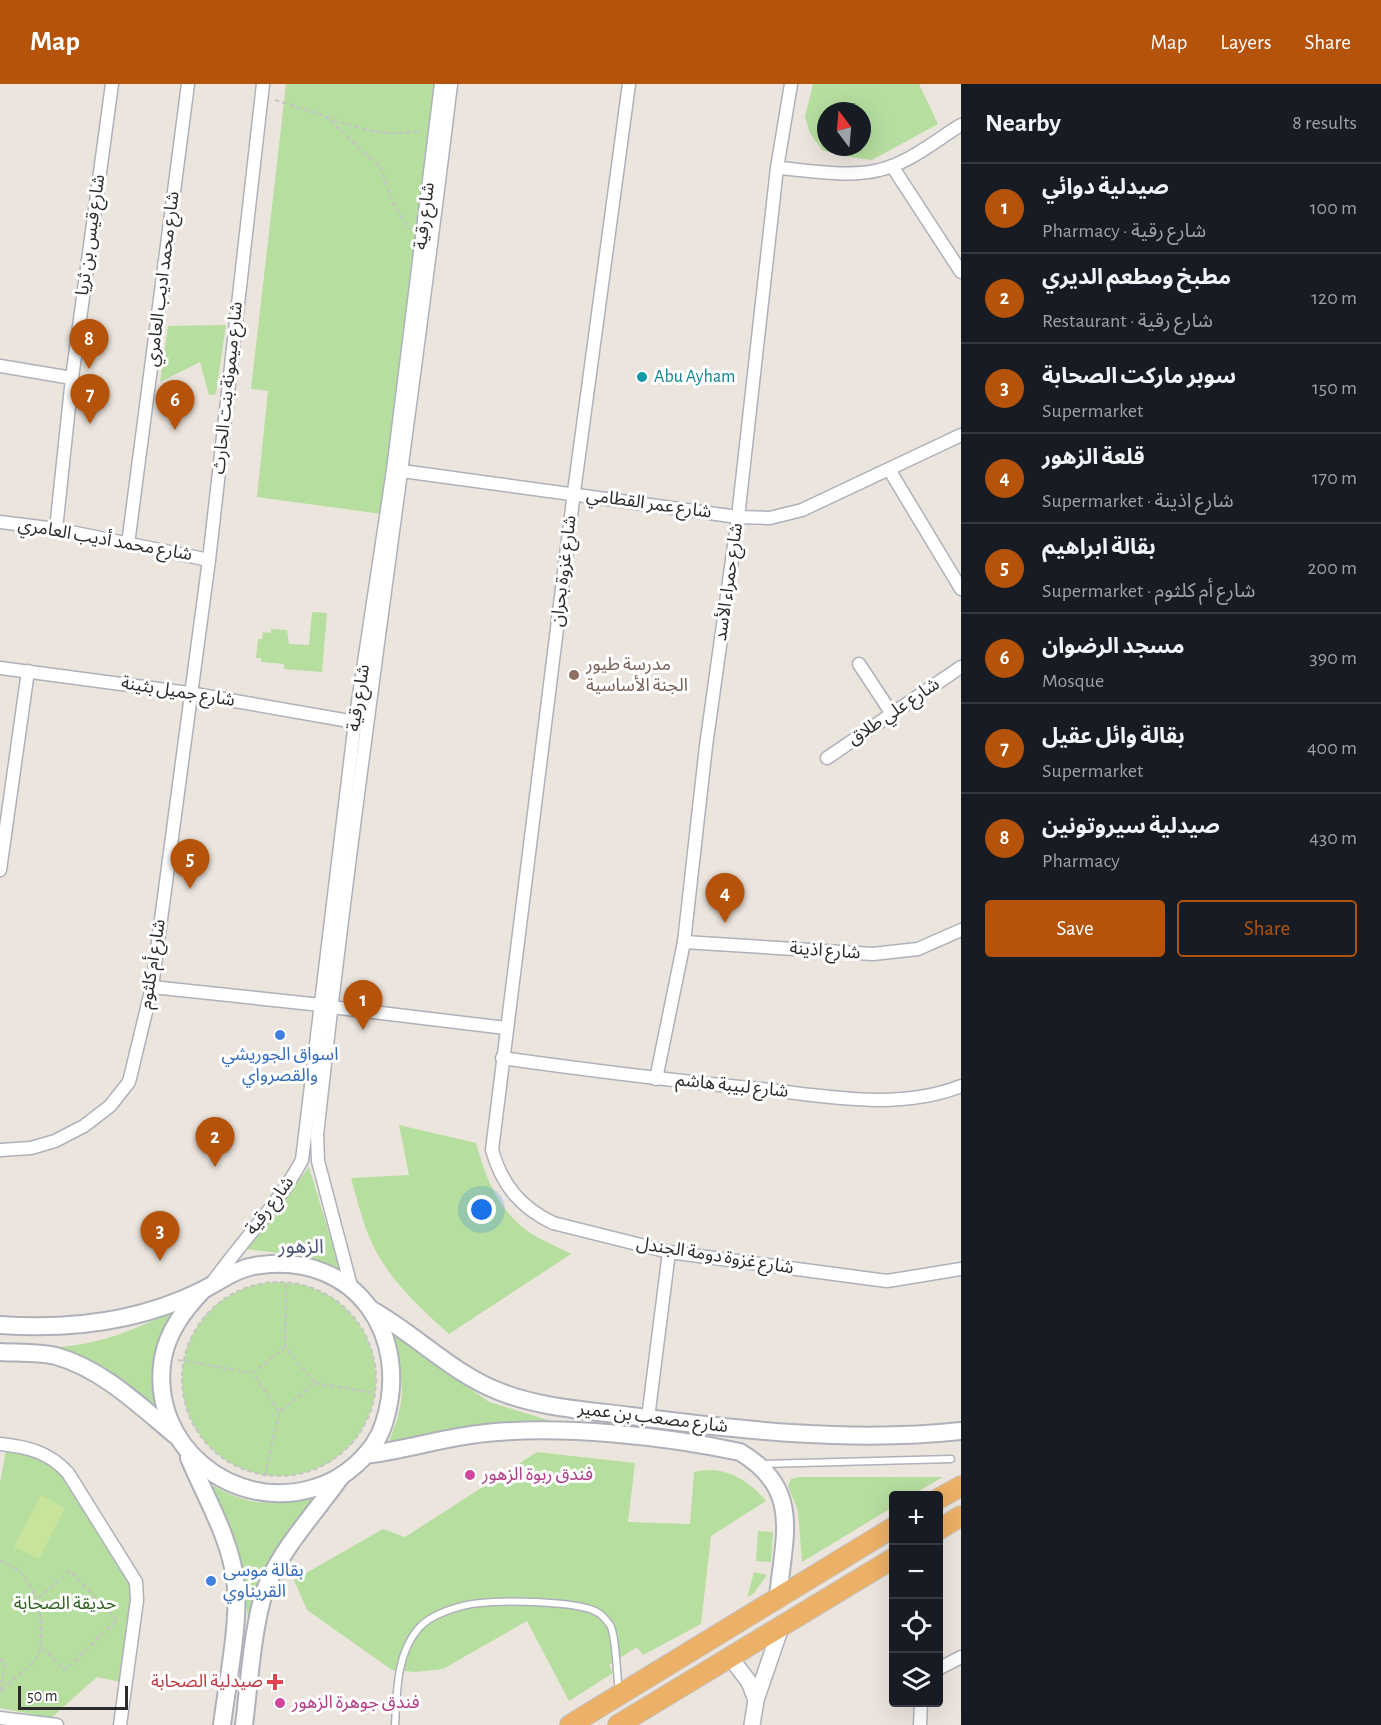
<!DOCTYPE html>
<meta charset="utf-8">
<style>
:root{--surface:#171b24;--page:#242831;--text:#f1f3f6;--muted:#9ea1a6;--line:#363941;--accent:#b45309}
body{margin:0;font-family:"Alegreya Sans","Noto Sans Arabic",sans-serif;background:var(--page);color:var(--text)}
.controls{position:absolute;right:18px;bottom:18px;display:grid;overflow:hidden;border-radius:6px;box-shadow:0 6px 24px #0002}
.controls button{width:54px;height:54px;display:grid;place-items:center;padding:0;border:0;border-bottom:2px solid var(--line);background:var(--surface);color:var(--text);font:30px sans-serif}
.compass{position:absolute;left:817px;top:18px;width:54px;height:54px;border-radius:50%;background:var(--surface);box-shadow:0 6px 24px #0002;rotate:344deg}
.scale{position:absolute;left:18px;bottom:15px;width:110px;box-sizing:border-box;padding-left:6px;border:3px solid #2b2b2b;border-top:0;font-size:16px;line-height:21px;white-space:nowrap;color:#2b2b2b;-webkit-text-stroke:4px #fff;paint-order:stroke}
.you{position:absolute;left:482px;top:1126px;width:21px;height:21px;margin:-15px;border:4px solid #fff;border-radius:50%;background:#1a73e8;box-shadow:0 0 0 9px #1a73e833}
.badge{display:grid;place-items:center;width:39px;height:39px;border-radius:50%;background:var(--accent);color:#fff;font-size:20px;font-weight:700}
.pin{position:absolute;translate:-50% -50px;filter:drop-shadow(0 2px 3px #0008)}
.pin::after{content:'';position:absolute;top:32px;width:21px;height:18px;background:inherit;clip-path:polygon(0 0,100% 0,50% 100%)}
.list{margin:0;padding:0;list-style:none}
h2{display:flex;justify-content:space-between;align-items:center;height:78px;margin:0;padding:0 24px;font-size:26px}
h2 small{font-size:20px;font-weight:400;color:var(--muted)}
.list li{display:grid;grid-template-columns:39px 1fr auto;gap:18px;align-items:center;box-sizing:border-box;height:90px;padding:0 24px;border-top:2px solid var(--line)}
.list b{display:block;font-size:22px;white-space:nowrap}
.list p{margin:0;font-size:20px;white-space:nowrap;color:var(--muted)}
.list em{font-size:20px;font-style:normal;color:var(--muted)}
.actions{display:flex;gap:12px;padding:18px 24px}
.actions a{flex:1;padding:14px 0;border:2px solid var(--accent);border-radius:6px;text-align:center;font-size:21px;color:var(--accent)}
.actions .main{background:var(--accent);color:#fff}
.icon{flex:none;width:33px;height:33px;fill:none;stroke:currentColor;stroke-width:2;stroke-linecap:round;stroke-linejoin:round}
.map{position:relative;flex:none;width:961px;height:1641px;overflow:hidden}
header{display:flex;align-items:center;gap:36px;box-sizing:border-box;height:84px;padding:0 30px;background:var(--accent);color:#fff}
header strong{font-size:28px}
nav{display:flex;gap:33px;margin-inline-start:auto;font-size:21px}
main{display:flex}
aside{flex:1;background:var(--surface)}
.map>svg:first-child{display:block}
.green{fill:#b6de9f;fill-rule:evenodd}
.pitch{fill:#c8e49b}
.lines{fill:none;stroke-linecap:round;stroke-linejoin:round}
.service-casing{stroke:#aeb1ba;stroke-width:9}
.minor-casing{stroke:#aeb1ba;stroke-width:15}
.tertiary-casing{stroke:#aeb1ba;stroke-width:18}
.secondary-casing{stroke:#aeb1ba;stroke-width:20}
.trunk-casing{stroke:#c4c4c4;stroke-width:22}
.path{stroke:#c4c4c4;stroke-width:2;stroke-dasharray:4.5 3;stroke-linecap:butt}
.service{stroke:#fff;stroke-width:6}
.minor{stroke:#fff;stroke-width:12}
.tertiary{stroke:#fff;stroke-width:15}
.secondary{stroke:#fff;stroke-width:16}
.trunk{stroke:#ecb066;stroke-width:20}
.culture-dot{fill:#0f9aa8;stroke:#fff;stroke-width:2}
.education-dot{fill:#8d6e63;stroke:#fff;stroke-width:2}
.shop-dot{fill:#3f7fe0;stroke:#fff;stroke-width:2}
.hotel-dot{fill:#d1479c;stroke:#fff;stroke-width:2}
.health-dot{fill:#e0444e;stroke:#fff;stroke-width:2}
.labels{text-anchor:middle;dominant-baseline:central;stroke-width:6;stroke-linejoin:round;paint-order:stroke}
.street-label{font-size:18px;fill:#2b2b2b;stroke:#fff}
.culture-label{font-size:18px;fill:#0d838f;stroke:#fff;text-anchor:start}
.education-label{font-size:18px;fill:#785e54;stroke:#fff;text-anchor:start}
.shop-label{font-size:18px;fill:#366cbe;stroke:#fff}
.hotel-label{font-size:18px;fill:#b23c85;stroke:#fff;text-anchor:start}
.park-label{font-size:18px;fill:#306320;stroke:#fff}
.health-label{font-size:18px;fill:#be3a42;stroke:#fff;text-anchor:end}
.neighbourhood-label{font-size:20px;fill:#4e5778;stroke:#fff}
</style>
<header>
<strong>Map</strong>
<nav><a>Map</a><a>Layers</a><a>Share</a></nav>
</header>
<main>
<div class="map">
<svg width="961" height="1641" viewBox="0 0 961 1641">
<rect width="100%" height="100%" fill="#ece5de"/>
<g class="green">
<path d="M286 0H437L382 430 257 413 268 307 251 305Z"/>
<path d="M813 0H919L938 40 872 76 842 72 822 66 810 49 805 33ZM826 27H862V63H826Z"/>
<path d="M226 241 216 310 209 311 200 278 160 298 168 242Z"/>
<path d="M312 528 327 529 322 588 284 585V580L261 578V574H256L258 555H262L263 548 271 549V545L287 546 289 560 309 561Z"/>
<path d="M399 1041 476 1059C485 1092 497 1124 526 1146 539 1156 557 1162 571 1170L449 1250C420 1224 387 1194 371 1157 362 1137 357 1115 351 1094L409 1091Z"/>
<path d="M309 1083 340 1185 310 1173 246 1165Z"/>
<circle cx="279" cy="1295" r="97"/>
<path d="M173 1227C161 1260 152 1295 159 1330 124 1297 101 1279 55 1263 96 1262 137 1245 173 1227Z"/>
<path d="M389 1247 489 1318 551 1337 490 1341 386 1364C408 1314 405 1298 389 1247Z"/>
<path d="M7 1361 71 1385 133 1508 121 1598 97 1593 51 1634 0 1624V1399Z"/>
<path d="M537 1368 635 1379 628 1438 690 1440 694 1388C723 1380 749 1396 766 1417L711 1452 701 1540 643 1571 637 1563 609 1581 613 1589 569 1617 527 1537 443 1585 415 1588 392 1586 307 1526 294 1496 383 1445 405 1453Z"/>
<path d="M799 1393H943L912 1411 894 1412 893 1423 802 1478 798 1427 788 1402 791 1395Z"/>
<path d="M208 1399C253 1424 272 1423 321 1410L249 1540 239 1468Z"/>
<path d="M758 1447 773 1448 771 1478 756 1477Z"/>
<path d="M754 1488 767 1491 754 1509 747 1514Z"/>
</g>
<path class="pitch" d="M41 1411 65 1424 39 1475 14 1463Z"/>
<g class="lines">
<g class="service-casing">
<g id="service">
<path d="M761 1380 951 1375"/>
<path d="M395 1641C397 1609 396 1571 418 1545 430 1530 460 1521 480 1519 504 1516 577 1517 597 1528 601 1530 607 1537 610 1541 616 1550 617 1595 619 1608"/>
</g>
</g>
<g class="minor-casing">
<g id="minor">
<path d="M629 0 574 408 492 1066C502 1101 520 1123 553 1139L669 1168 887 1197 961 1185"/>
<path d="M892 82 961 188"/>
<path d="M777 84C809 86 848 94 879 86 908 80 936 56 961 41"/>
<path d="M0 282 72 294"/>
<path d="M395 386 738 433 770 434 802 426 961 351"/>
<path d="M890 387 961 505"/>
<path d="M0 438 56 445 209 476"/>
<path d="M56 445 72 294 112 0"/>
<path d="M128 460 188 0"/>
<path d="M859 580 892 630"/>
<path d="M0 584 189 609 355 638"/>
<path d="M827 674 961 583"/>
<path d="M0 786 28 587"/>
<path d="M684 858 873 870 918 865 961 846"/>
<path d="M152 903 321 921"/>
<path d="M331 923 506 944"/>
<path d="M502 974C588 986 674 997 761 1005 826 1012 898 1027 961 1002"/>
<path d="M656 995 684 858 706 662 738 433 777 84 791 0"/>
<path d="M0 1066 31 1064 55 1057 84 1042 110 1022 129 998 152 903 209 476 263 0"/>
<path d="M212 1199C242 1157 278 1121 302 1076L355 638 393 386 441 0"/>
<path d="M352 1206 318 1077 317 1051C355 700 409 351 451 0"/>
<path d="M648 1334 669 1168"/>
<path d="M0 1360C28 1363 49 1368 68 1389L136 1498 137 1516 120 1641"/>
<path d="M938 1585 961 1573"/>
<path d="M0 1634 57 1641"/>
<path d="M920 1641 921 1618"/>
</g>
</g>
<g class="tertiary-casing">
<g id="tertiary">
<path d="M730 1573 749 1598 756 1616"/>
<path d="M752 1641 756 1616 781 1543"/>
</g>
</g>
<g class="secondary-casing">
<g id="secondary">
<path d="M372 1226C415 1250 452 1289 498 1307 540 1324 586 1326 631 1332 739 1346 852 1359 961 1347"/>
<path d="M0 1241C70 1246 138 1238 201 1207 221 1197 237 1183 261 1181 356 1169 412 1252 384 1339 375 1369 344 1396 314 1404 233 1429 148 1361 163 1274 168 1247 184 1226 203 1206"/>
<path d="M0 1268C18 1269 38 1268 56 1272 102 1285 139 1321 175 1351"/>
<path d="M365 1371C406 1366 445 1353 486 1349 562 1341 665 1352 740 1368 802 1405 784 1451 778 1513"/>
<path d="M189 1374C205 1412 230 1454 235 1495 241 1534 227 1600 222 1641"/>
<path d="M244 1641C249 1602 253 1535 267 1501 284 1461 317 1427 342 1391"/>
</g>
</g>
<g class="trunk-casing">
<g id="trunk">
<path d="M938 1415 961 1402"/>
<path d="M938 1446 961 1432"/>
<path d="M570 1641 894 1443"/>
<path d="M618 1641 894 1474"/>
</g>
</g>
<g class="path">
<path d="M275 16 325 32 380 83 392 117 409 145"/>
<path d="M326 33C359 45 387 54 422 46"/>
<circle cx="279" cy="1295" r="97"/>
<path d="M285 1263 253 1289 279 1328 315 1299 285 1263 286 1200"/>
<path d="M178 1276 252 1289"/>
<path d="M315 1299 375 1309"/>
<path d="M265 1392 279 1328"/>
<path d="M0 1477C33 1486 42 1524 41 1553 40 1558 41 1566 38 1571 29 1588 8 1595 0 1610"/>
<path d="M38 1514 70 1487 117 1536 65 1586 40 1561"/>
<path d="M0 1575 5 1580 0 1608"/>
</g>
<use href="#service" class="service"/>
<use href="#minor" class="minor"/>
<use href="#tertiary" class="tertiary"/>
<use href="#secondary" class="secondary"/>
<use href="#trunk" class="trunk"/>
</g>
<circle class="culture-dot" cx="642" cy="293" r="6"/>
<circle class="education-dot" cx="574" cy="591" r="6"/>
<g class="shop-dot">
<circle cx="280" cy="951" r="6"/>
<circle cx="211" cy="1497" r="6"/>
</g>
<g class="hotel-dot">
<circle cx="470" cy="1391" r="6"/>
<circle cx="280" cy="1619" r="6"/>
</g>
<path class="health-dot" d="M272 1589h6v6h6v6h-6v6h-6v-6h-6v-6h6z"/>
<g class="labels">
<g class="street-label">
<text transform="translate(425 132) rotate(-83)">شارع رقية</text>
<text transform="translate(91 151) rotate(-82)">شارع قيس بن ثريا</text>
<text transform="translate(163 195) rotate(-83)">شارع محمد اديب العامري</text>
<text transform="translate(228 304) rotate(-84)">شارع ميمونة بنت الحارث</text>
<text transform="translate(649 420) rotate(8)">شارع عمر القطامي</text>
<text transform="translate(105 456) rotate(10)">شارع محمد أديب العامري</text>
<text transform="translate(564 487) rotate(-83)">شارع غزوة بحران</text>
<text transform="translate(729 498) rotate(-82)">شارع حمراء الأسد</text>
<text transform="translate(178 608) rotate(9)">شارع جميل بثينة</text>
<text transform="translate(359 614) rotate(-81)">شارع رقية</text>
<text transform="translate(894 628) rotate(-34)">شارع علي طلاق</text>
<text transform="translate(825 867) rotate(4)">شارع اذينة</text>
<text transform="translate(153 880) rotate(-81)">شارع أم كلثوم</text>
<text transform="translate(732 1002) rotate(6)">شارع لبيبة هاشم</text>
<text transform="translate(270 1122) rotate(-53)">شارع رقية</text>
<text transform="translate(715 1172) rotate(9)">شارع غزوة دومة الجندل</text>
<text transform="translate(653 1334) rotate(7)">شارع مصعب بن عمير</text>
</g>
<g class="culture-label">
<text x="654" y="293">Abu Ayham</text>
</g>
<g class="education-label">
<text x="586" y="581">مدرسة طيور<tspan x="586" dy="21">الجنة الأساسية</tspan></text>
</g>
<g class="shop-label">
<text x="280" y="971">اسواق الجوريشي<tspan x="280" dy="21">والقصرواي</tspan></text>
<text x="223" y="1487" text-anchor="start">بقالة موسى<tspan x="223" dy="21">القريناوي</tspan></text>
</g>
<g class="hotel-label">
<text x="482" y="1391">فندق ربوة الزهور</text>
<text x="292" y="1619">فندق جوهرة الزهور</text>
</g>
<g class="park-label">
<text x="65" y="1520">حديقة الصحابة</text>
</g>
<g class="health-label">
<text x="263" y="1598">صيدلية الصحابة</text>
</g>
<g class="neighbourhood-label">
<text x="301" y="1163">الزهور</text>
</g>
</g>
</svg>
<div class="controls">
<button>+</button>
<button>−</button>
<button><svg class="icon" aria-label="locate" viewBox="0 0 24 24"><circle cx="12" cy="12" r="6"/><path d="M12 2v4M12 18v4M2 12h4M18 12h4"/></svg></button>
<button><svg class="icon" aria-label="layers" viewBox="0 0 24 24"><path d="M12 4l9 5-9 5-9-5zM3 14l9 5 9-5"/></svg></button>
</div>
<svg class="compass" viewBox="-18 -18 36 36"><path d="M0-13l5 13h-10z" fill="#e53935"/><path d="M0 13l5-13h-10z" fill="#9ea1a6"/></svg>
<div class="scale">50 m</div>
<div class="you"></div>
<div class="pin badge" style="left:363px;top:946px">1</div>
<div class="pin badge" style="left:215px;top:1083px">2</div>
<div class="pin badge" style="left:160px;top:1177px">3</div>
<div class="pin badge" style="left:725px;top:839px">4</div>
<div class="pin badge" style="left:190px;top:805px">5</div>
<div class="pin badge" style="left:175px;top:346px">6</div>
<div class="pin badge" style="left:90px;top:340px">7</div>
<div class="pin badge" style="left:89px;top:285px">8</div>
</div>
<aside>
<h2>Nearby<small>8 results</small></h2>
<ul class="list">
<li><span class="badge">1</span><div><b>صيدلية دوائي</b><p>Pharmacy · شارع رقية</p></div><em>100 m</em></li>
<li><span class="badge">2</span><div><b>مطبخ ومطعم الديري</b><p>Restaurant · شارع رقية</p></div><em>120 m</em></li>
<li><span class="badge">3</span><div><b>سوبر ماركت الصحابة</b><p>Supermarket</p></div><em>150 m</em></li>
<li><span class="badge">4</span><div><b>قلعة الزهور</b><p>Supermarket · شارع اذينة</p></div><em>170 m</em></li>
<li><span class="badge">5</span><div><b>بقالة ابراهيم</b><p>Supermarket · شارع أم كلثوم</p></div><em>200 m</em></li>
<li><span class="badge">6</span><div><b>مسجد الرضوان</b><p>Mosque</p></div><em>390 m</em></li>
<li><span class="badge">7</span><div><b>بقالة وائل عقيل</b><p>Supermarket</p></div><em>400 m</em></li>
<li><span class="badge">8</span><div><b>صيدلية سيروتونين</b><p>Pharmacy</p></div><em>430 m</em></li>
</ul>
<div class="actions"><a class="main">Save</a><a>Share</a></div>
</aside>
</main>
